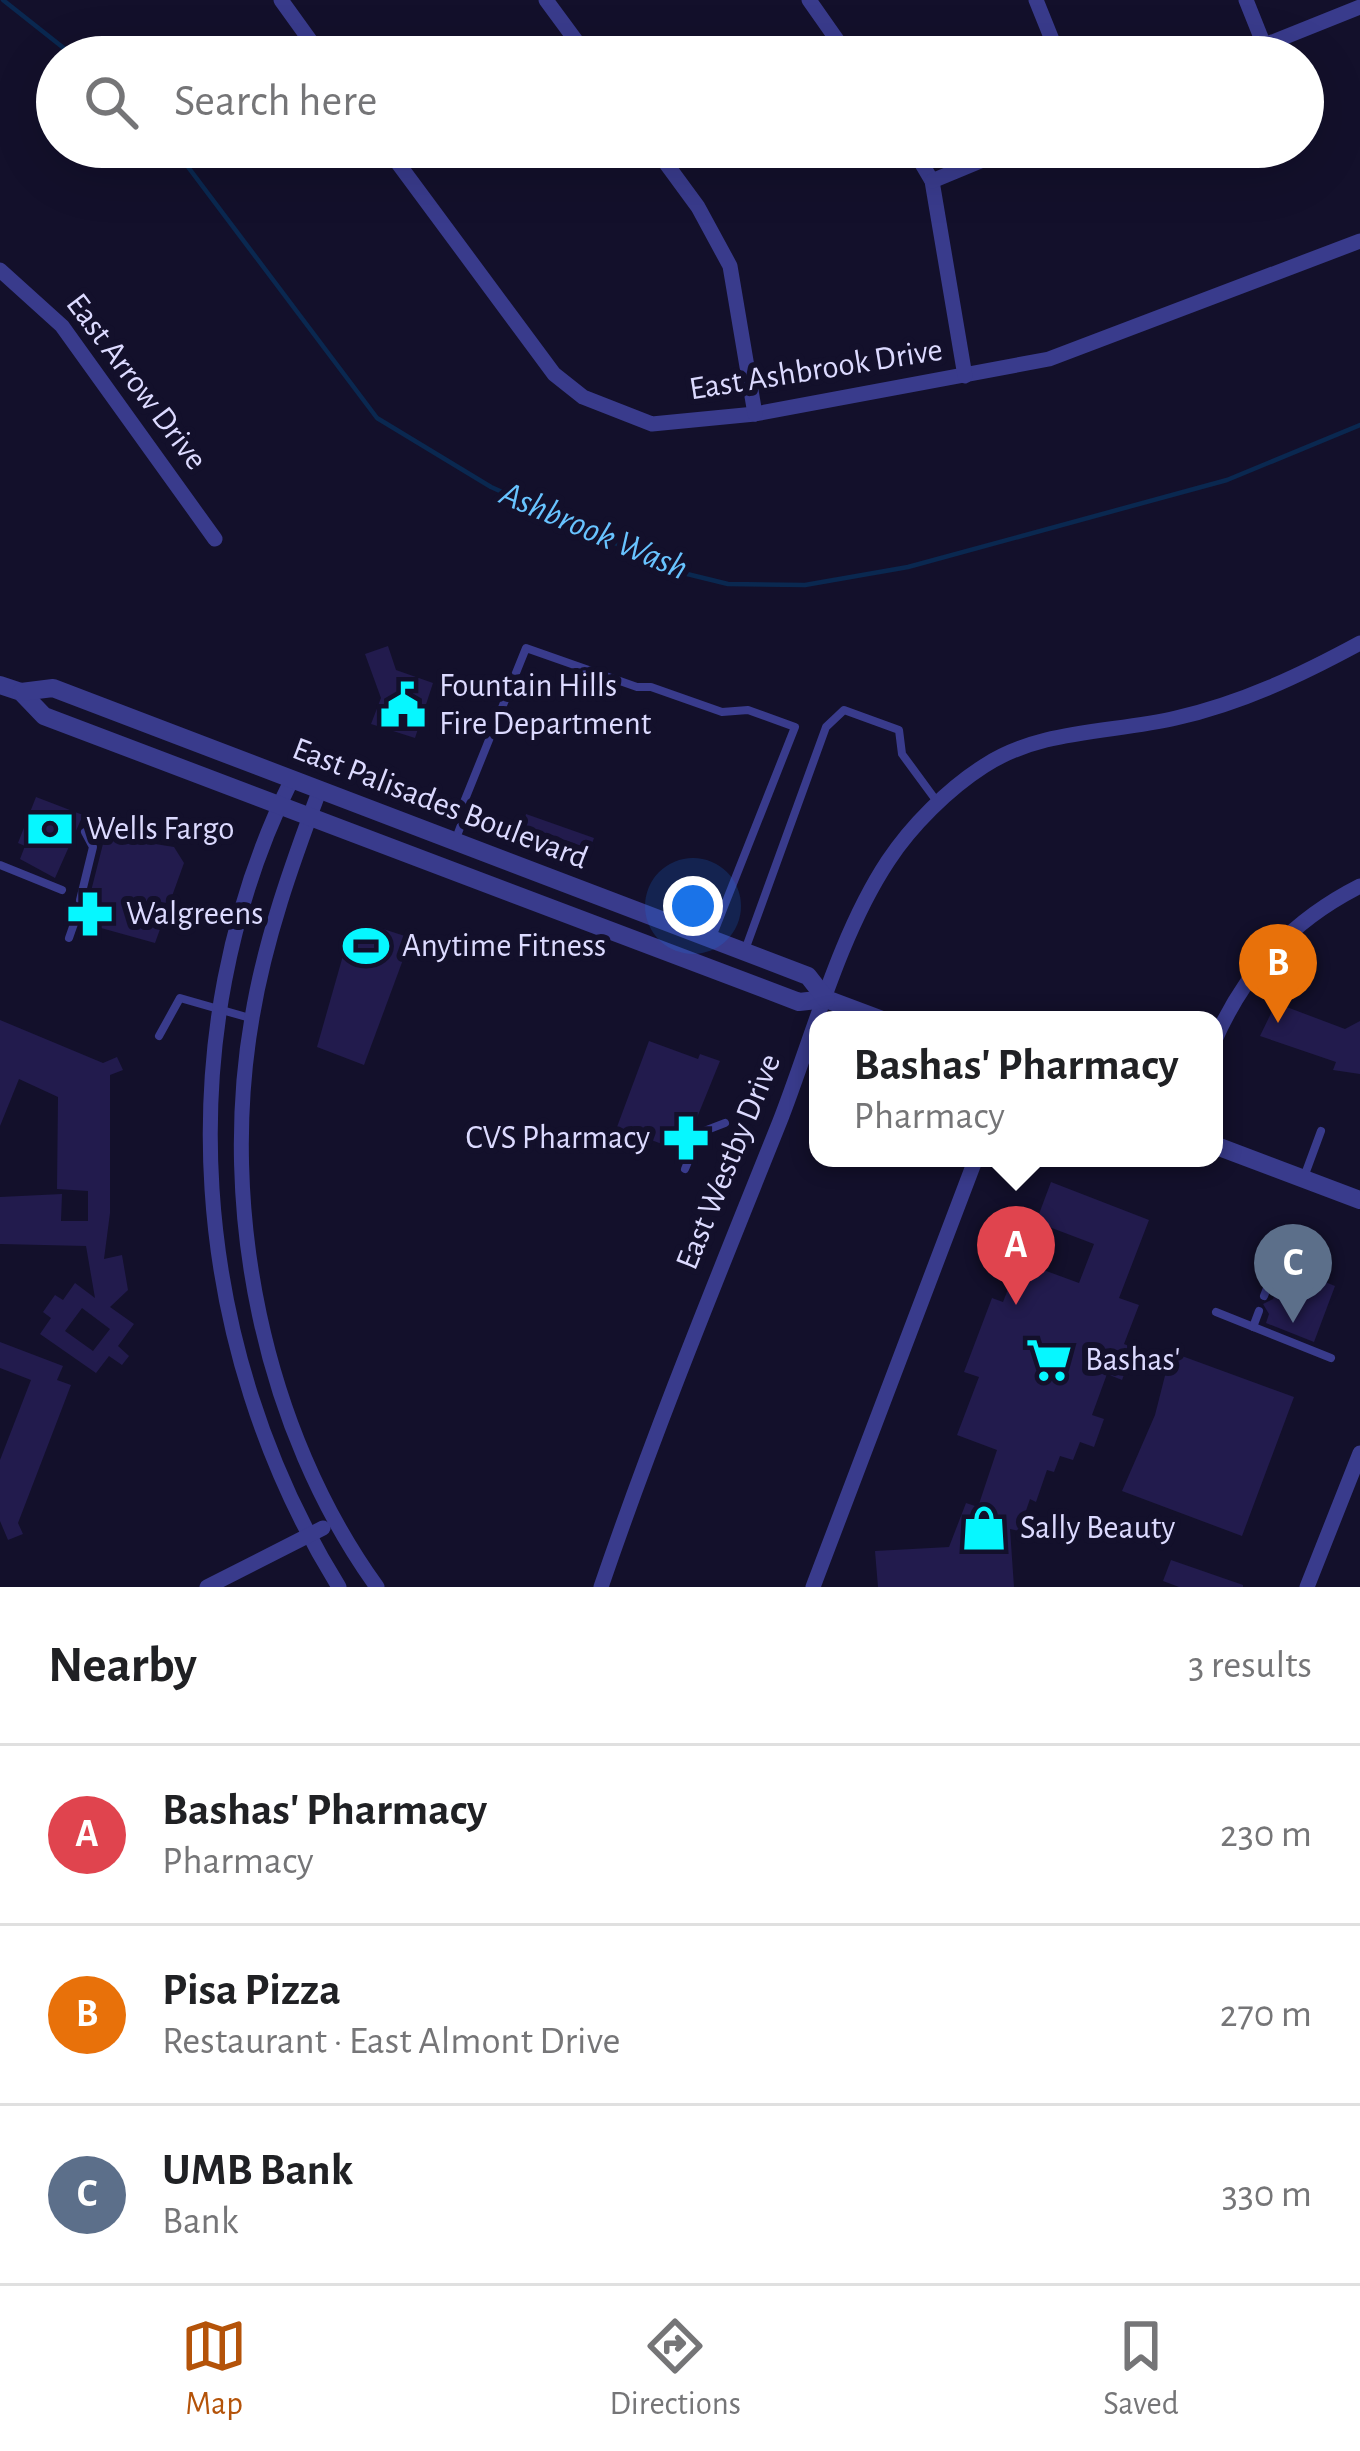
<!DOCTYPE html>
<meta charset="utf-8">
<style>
:root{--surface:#fff;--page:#f2f2f2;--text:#202124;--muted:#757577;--line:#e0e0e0;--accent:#b45309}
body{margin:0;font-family:"Alegreya Sans",sans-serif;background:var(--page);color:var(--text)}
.you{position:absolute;left:693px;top:906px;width:42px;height:42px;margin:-30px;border:9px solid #fff;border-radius:50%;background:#1a73e8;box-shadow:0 0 0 18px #1a73e833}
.badge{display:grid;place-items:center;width:78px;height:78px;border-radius:50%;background:var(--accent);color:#fff;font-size:39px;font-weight:700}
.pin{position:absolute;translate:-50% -99px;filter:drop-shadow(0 3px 6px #0008)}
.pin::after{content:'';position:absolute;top:63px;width:42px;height:36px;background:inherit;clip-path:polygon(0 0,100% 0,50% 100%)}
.popup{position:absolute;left:809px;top:1011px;width:414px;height:156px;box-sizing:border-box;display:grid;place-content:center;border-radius:24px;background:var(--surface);filter:drop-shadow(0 3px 9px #0005);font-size:39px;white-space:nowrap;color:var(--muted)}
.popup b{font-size:45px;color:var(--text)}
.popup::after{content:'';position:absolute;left:50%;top:100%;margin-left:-24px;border:24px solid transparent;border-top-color:var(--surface)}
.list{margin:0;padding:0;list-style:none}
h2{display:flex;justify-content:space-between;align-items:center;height:156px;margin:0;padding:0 48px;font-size:51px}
h2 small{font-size:39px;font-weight:400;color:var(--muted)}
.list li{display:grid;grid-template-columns:78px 1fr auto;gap:36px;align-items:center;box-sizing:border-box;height:180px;padding:0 48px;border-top:3px solid var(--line)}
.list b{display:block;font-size:45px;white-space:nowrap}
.list p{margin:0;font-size:39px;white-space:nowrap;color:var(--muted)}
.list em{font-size:39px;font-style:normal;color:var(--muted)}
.icon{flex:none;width:66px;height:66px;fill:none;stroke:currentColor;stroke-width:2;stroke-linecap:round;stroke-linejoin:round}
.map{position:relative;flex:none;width:1360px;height:1587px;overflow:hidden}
.search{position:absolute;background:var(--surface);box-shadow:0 12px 48px #0002;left:36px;right:36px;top:36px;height:132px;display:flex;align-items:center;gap:30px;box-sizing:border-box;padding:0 42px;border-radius:66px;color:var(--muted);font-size:45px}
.sheet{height:696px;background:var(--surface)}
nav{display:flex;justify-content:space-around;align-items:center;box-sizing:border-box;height:168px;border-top:3px solid var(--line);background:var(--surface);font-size:33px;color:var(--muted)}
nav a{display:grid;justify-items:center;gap:6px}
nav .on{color:var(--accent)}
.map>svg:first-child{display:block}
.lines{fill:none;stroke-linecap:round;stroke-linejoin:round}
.stream{stroke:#0a2850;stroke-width:4.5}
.building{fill:#221b4d;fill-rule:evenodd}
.service{stroke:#393b8c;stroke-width:8}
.minor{stroke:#393b8c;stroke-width:15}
.tertiary{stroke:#393b8c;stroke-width:18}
.labels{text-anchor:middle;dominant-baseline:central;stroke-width:12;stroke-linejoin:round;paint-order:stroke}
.street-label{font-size:33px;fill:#dcdaff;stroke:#13102b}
.poi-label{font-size:33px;fill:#dcdaff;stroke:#13102b;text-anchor:start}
.water-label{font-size:36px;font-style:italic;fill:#68c3ff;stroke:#13102b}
</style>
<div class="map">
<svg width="1360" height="1587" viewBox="0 0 1360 1587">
<rect width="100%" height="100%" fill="#13102b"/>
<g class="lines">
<g class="stream">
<path d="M3 0 75 57"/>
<path d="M173 147 377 418 491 487 679 572 728 584 805 585 908 567 1227 480 1360 425"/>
</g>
</g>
<g class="building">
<path d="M388 646 396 670 433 683 415 738 371 724 381 698 365 654Z"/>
<path d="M36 797 83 815 55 878 20 859 25 846 18 843Z"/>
<path d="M526 814 594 838 590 849 523 825Z"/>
<path d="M105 836 174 847 184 863 155 943 83 923V914L73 910 88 903Z"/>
<path d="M374 926 411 938 364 1065 317 1047 348 938Z"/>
<path d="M1276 1003 1345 1029 1360 1021V1074L1333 1070 1336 1062 1260 1036Z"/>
<path d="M0 1020 103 1063 117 1057 123 1070 110 1075V1213L104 1259 122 1255 128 1290 110 1307 134 1324 118 1346 129 1356 122 1365 109 1356 96 1373 40 1334 51 1318 43 1312 55 1295 63 1300 75 1283 95 1298 86 1246 0 1244V1197L62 1194 61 1221H88V1191L57 1189 58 1097 19 1079 0 1126ZM82 1308 110 1329 93 1351 65 1331Z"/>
<path d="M649 1041 698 1059 700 1054 720 1061 683 1152 617 1127Z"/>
<path d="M1051 1182 1149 1220 1119 1298 1139 1305 1124 1344 1134 1348 1122 1380 1107 1374 1092 1415 1104 1419 1094 1447 1080 1442 1073 1460 1060 1456 1054 1472 1047 1470 1036 1502 1030 1499 1019 1531 1010 1529 1014 1587H878L875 1551 949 1547 966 1503 978 1507 997 1450 957 1435 979 1377 964 1372 992 1298 1003 1302 1019 1261 1079 1283 1094 1244 1036 1222Z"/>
<path d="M1286 1266 1335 1286 1314 1342 1266 1323 1269 1314 1263 1304 1273 1299Z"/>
<path d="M0 1342 63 1366 57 1380 71 1385 18 1523 23 1534 8 1540 0 1521V1460L31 1380 0 1368Z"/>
<path d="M1171 1352 1294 1397 1242 1536 1122 1491 1155 1415Z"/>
<path d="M1171 1560 1243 1585V1587H1179L1163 1581Z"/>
</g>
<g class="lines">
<g class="service">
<path d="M455 841 466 812 464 802 526 648 637 687H651L722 712 748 710 795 727 712 937"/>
<path d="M0 865 62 890"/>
<path d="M80 900 93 847 85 832"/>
<path d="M69 938 76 918"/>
<path d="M745 950 826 727 844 710 899 730 902 754 938 803"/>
<path d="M159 1036 180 998 250 1018"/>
<path d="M699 1133 725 1123"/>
<path d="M685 1169 695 1145"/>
<path d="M1304 1177 1321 1131"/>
<path d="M1264 1296 1286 1239"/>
<path d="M1216 1312 1331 1358"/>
<path d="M1253 1327 1259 1311"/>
</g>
<g class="minor">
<path d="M281 0 322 57"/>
<path d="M546 0 588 57"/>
<path d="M809 0 849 57"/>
<path d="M1036 0 1059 57"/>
<path d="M1246 0 1264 45"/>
<path d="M1235 57 1360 7"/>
<path d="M386 147 554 374 583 397 652 424 755 414 1049 359 1360 241"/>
<path d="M654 147 698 207 730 266 755 414"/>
<path d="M912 147 932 181 965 376"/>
<path d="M932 181 1014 147"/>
<path d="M0 270 62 326 215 539"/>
<path d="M292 779C165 1035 190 1347 339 1587"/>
<path d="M320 789C292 864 265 939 252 1018 219 1208 263 1429 377 1587"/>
<path d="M1214 1042C1245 971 1291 921 1360 886"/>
<path d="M207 1587 323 1528"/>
<path d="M601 1587C655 1429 718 1276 780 1121 812 1039 839 935 888 861 911 826 948 789 984 766 1040 729 1112 733 1176 718 1242 703 1301 675 1360 643"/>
<path d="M813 1587 976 1158"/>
<path d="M1307 1587 1360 1453"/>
</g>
<g class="tertiary">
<path d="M0 685 21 692 44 716 799 1002 826 999 882 1020"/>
<path d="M21 692 53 688 808 976 826 999"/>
<path d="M1214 1145 1360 1200"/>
</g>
</g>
<defs>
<g id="civic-bare" transform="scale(3.6)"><path d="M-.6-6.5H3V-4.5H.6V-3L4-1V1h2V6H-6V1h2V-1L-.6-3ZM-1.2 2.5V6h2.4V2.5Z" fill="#06f7ff" stroke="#13102b" stroke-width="2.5" paint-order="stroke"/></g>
<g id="bank-bare" transform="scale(3.6)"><path d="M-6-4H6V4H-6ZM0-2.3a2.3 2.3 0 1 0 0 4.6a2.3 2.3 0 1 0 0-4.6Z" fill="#06f7ff" stroke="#13102b" stroke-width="2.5" paint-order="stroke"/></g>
<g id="pharmacy-bare" transform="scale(3.6)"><path d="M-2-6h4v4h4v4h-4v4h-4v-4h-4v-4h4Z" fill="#06f7ff" stroke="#13102b" stroke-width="2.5" paint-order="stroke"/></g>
<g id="stadium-bare" transform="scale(3.6)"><path d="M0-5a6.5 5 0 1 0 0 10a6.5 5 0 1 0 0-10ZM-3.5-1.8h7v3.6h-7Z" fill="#06f7ff" stroke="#13102b" stroke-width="2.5" paint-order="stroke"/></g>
<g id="supermarket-bare" transform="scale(3.6)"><path d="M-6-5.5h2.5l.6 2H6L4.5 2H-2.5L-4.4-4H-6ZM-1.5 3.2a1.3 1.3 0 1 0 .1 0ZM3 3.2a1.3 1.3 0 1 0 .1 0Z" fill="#06f7ff" stroke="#13102b" stroke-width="2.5" paint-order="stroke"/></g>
<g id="shop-bare" transform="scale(3.6)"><path d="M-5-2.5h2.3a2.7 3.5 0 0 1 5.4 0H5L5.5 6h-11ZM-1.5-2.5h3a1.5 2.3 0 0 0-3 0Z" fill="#06f7ff" stroke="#13102b" stroke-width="2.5" paint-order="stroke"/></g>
</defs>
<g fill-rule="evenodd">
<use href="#civic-bare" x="403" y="705"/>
<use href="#bank-bare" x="50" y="829"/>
<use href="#pharmacy-bare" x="90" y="914"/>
<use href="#stadium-bare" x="366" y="946"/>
<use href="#pharmacy-bare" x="686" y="1138"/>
<use href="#supermarket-bare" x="1049" y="1360"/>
<use href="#shop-bare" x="984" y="1528"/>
</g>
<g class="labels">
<g class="street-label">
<text transform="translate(816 370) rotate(-9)">East Ashbrook Drive</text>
<text transform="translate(136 382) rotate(53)">East Arrow Drive</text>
<text transform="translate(440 804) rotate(21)">East Palisades Boulevard</text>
<text transform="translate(729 1162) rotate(-68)">East Westby Drive</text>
</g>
<g class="poi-label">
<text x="439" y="686">Fountain Hills<tspan x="439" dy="38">Fire Department</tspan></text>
<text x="86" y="829">Wells Fargo</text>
<text x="126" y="914">Walgreens</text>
<text x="402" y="946">Anytime Fitness</text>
<text x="650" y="1138" text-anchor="end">CVS Pharmacy</text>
<text x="1085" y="1360">Bashas'</text>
<text x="1020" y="1528">Sally Beauty</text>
</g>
<g class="water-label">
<text transform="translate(594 531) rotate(23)">Ashbrook Wash</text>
</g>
</g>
</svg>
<div class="you"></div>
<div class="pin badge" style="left:1016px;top:1305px;background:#e0444e">A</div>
<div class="popup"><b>Bashas' Pharmacy</b>Pharmacy</div>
<div class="pin badge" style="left:1278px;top:1023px;background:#e8710a">B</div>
<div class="pin badge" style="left:1293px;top:1323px;background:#5c6f8a">C</div>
<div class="search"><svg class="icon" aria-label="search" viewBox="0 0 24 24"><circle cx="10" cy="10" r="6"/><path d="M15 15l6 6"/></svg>Search here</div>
</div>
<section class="sheet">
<h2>Nearby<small>3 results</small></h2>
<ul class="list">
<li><span class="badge" style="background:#e0444e">A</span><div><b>Bashas' Pharmacy</b><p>Pharmacy</p></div><em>230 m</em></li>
<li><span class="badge" style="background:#e8710a">B</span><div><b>Pisa Pizza</b><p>Restaurant · East Almont Drive</p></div><em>270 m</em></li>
<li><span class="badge" style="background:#5c6f8a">C</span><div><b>UMB Bank</b><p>Bank</p></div><em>330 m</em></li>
</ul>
</section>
<nav>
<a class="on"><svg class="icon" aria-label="map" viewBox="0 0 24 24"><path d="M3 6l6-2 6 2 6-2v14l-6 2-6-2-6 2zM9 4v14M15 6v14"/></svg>Map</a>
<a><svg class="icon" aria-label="directions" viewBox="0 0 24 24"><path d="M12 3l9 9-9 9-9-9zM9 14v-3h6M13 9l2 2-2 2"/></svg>Directions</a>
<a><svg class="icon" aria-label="saved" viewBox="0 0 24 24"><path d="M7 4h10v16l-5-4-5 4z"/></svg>Saved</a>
</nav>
